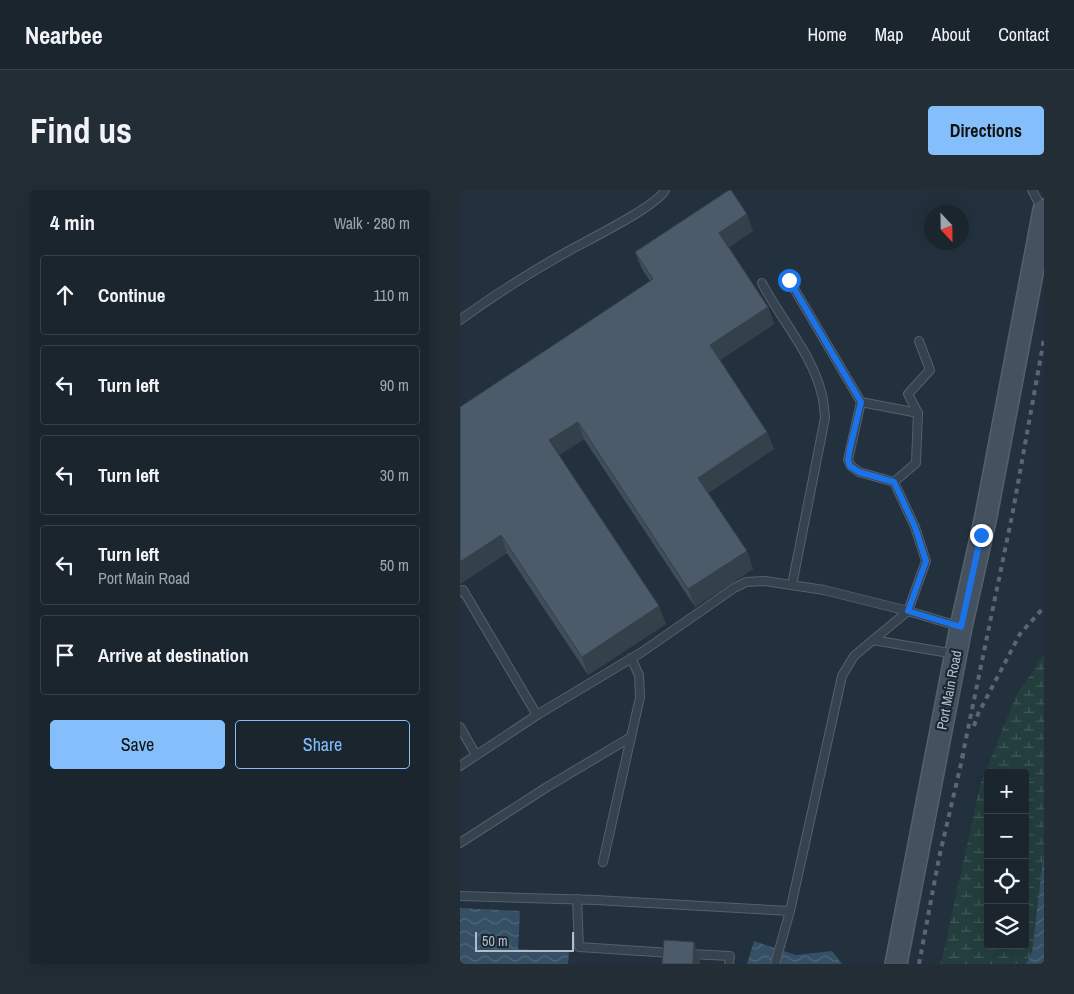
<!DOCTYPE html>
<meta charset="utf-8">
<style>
:root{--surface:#1a252e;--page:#232d36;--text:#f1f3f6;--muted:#9fa5aa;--line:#38424a;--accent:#84bffb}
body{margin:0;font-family:"Archivo Narrow",sans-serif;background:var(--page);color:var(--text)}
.controls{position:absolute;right:15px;bottom:15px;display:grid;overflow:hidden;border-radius:5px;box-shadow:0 5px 20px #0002}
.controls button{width:45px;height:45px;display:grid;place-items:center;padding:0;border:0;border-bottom:1px solid var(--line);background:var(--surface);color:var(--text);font:25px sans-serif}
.compass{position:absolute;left:464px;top:15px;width:45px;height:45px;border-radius:50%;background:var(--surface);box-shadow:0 5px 20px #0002;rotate:158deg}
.scale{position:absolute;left:15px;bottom:12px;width:99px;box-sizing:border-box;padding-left:5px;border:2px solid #b2bdc9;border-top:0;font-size:14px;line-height:18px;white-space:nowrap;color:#b2bdc9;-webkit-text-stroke:4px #1b2732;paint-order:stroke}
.stop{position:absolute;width:15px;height:15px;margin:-11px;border:4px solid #1a73e8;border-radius:50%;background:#fff}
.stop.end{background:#1a73e8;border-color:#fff;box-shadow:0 1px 5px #0008}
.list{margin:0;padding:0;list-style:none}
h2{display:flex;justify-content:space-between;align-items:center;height:65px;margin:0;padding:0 20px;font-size:21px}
h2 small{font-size:16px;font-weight:400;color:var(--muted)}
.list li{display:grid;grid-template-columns:32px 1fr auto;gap:15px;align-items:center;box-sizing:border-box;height:80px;margin:0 10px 10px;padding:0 10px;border:1px solid var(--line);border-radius:5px}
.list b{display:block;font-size:19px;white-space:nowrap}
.list p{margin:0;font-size:16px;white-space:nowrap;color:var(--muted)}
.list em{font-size:16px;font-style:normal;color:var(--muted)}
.actions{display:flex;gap:10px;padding:15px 20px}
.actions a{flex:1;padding:11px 0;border:1px solid var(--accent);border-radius:5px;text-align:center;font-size:18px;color:var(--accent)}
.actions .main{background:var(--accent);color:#111}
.icon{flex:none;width:28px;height:28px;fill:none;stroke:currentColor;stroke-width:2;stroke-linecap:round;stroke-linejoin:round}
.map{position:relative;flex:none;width:584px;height:774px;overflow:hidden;border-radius:5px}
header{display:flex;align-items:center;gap:30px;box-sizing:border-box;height:70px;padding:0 25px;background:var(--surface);border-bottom:1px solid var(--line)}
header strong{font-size:24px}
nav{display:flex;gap:28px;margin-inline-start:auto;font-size:18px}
.intro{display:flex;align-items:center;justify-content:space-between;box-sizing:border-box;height:120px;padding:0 30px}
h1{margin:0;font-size:35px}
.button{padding:12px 22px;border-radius:5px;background:var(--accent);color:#111;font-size:18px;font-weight:700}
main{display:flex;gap:30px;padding:0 30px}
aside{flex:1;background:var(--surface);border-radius:5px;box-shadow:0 5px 20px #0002}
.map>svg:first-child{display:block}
.wetland{fill:url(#wetland-marsh);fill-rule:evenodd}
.water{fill:url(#water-waves)}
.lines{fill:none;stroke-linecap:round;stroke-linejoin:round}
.lane-casing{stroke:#54606b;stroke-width:10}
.secondary-casing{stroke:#54606b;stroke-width:24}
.lane{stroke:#36424d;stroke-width:8}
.secondary{stroke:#445260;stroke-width:21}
.rail{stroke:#586774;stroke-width:4;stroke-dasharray:5 5;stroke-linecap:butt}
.wall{fill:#404e5a}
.shaded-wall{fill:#34404a}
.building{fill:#4b5b69;stroke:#34404a}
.route{stroke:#1a73e8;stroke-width:6}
.labels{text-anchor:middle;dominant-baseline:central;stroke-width:4.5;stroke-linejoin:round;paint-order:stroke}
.street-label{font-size:14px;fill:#b2bdc9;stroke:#1b2732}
</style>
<header>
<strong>Nearbee</strong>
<nav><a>Home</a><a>Map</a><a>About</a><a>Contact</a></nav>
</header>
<div class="intro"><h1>Find us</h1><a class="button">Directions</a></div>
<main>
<aside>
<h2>4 min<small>Walk · 280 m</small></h2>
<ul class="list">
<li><svg class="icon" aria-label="ahead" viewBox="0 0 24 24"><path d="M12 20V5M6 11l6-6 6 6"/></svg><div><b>Continue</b></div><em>110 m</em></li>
<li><svg class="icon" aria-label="left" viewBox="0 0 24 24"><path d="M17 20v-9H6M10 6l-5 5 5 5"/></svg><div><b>Turn left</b></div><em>90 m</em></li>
<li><svg class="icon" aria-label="left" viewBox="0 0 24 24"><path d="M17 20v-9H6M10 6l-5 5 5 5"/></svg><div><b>Turn left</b></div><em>30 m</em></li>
<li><svg class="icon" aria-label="left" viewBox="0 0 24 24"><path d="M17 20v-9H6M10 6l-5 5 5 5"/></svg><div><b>Turn left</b><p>Port Main Road</p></div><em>50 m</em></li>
<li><svg class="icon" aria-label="arrive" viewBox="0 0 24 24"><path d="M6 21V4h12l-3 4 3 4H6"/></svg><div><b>Arrive at destination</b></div></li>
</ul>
<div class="actions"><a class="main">Save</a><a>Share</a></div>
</aside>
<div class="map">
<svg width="584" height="774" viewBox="0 0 584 774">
<defs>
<pattern id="wetland-marsh" width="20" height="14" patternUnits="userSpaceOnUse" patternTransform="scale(1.25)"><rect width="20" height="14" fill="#243e3e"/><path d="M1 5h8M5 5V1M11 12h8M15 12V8" fill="none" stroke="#415859"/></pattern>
<pattern id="water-waves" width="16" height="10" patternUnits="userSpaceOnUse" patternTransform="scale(1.25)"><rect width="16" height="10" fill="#354f65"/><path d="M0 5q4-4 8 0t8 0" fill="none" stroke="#50667a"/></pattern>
</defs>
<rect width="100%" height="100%" fill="#22313d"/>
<path class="wetland" d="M584 465V663L572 761 566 774H481L520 595 557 504ZM528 583H565V755H528Z"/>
<g class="water">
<path d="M584 663V774H566L572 761Z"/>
<path d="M0 718 60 721 58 759 109 762 108 774H0Z"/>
<path d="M294 751 336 765 372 761 382 774H287Z"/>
</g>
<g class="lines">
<g class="lane-casing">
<g id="lane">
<path d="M572 0 583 21"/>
<path d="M302 93C321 130 352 163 362 205 364 212 364 220 365 228L332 395"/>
<path d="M0 130C30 108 63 87 96 68 117 55 196 18 205 0"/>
<path d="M401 212 458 223 456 273 434 292"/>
<path d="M458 223 448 204 470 180 459 151"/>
<path d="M0 402 3 400 77 525"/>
<path d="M413 450 495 464"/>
<path d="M0 537 16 565"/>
<path d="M0 576 77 525 182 462 274 398 286 392 305 391 364 400 448 421 501 437"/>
<path d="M0 653 87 597 171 547"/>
<path d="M143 672 180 507 179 485 171 468"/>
<path d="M0 706 136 710 330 721"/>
<path d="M117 709 119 757 211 763"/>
<path d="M230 764 270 766 269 774"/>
<path d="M315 774 330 721 382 486 394 466 448 421 466 371 455 337 434 292 399 282 391 276 388 270 401 212 329 90"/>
</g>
</g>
<g class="secondary-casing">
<path id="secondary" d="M436 774 501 437 526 326 584 20"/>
</g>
<use href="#lane" class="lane"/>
<use href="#secondary" class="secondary"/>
<g class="rail">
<path d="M514 536 518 524 560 444 584 417"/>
<path d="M502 568 553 321 584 149"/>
<path d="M459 774 479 668 504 561"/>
</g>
</g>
<path class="wall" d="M293 41 269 57 308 117 314 134 260 170 307 242 314 259 248 303 287 361 293 379 235 417 124 249 99 265 206 434 128 485 47 363 0 394 190 91 182 79 175 62Z"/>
<g class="shaded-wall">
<path d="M287 24 293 41 265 60 259 43Z"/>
<path d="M308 117 314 134 256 172 250 155Z"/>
<path d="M118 232 124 249 95 268 89 250Z"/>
<path d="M307 242 314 259 244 305 238 288Z"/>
<path d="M41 345 47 363 0 394V372Z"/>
<path d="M287 361 293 379 235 417 228 399Z"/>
<path d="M199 416 206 434 128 485 122 467Z"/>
<path d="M234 752 240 769V774H233Z"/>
</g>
<g class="building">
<path d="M269 0H271L287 24 259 43 308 117 250 155 307 242 238 288 287 361 228 399 118 232 89 250 199 416 122 467 41 345 0 372V217L193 89 175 62Z"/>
<path d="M204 750 234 752 233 773 241 774H202Z"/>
</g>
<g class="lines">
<path class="route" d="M329 90 401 212 390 258 388 270 390 276 399 282 434 292 455 337 466 371 448 421 501 437 521 345"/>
</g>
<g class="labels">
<g class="street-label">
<text transform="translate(489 500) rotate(-79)">Port Main Road</text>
</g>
</g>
</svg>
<div class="controls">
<button>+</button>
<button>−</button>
<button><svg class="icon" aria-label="locate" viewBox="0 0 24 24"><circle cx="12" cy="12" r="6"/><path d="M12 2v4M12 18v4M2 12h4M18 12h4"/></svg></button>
<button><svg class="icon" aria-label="layers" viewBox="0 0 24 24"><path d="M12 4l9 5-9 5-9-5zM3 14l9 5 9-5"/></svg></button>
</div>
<svg class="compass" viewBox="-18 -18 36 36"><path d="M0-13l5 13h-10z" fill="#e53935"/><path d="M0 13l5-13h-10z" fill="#9fa5aa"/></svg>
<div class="scale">50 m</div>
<div class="stop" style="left:329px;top:90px"></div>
<div class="stop end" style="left:521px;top:345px"></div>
</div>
</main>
